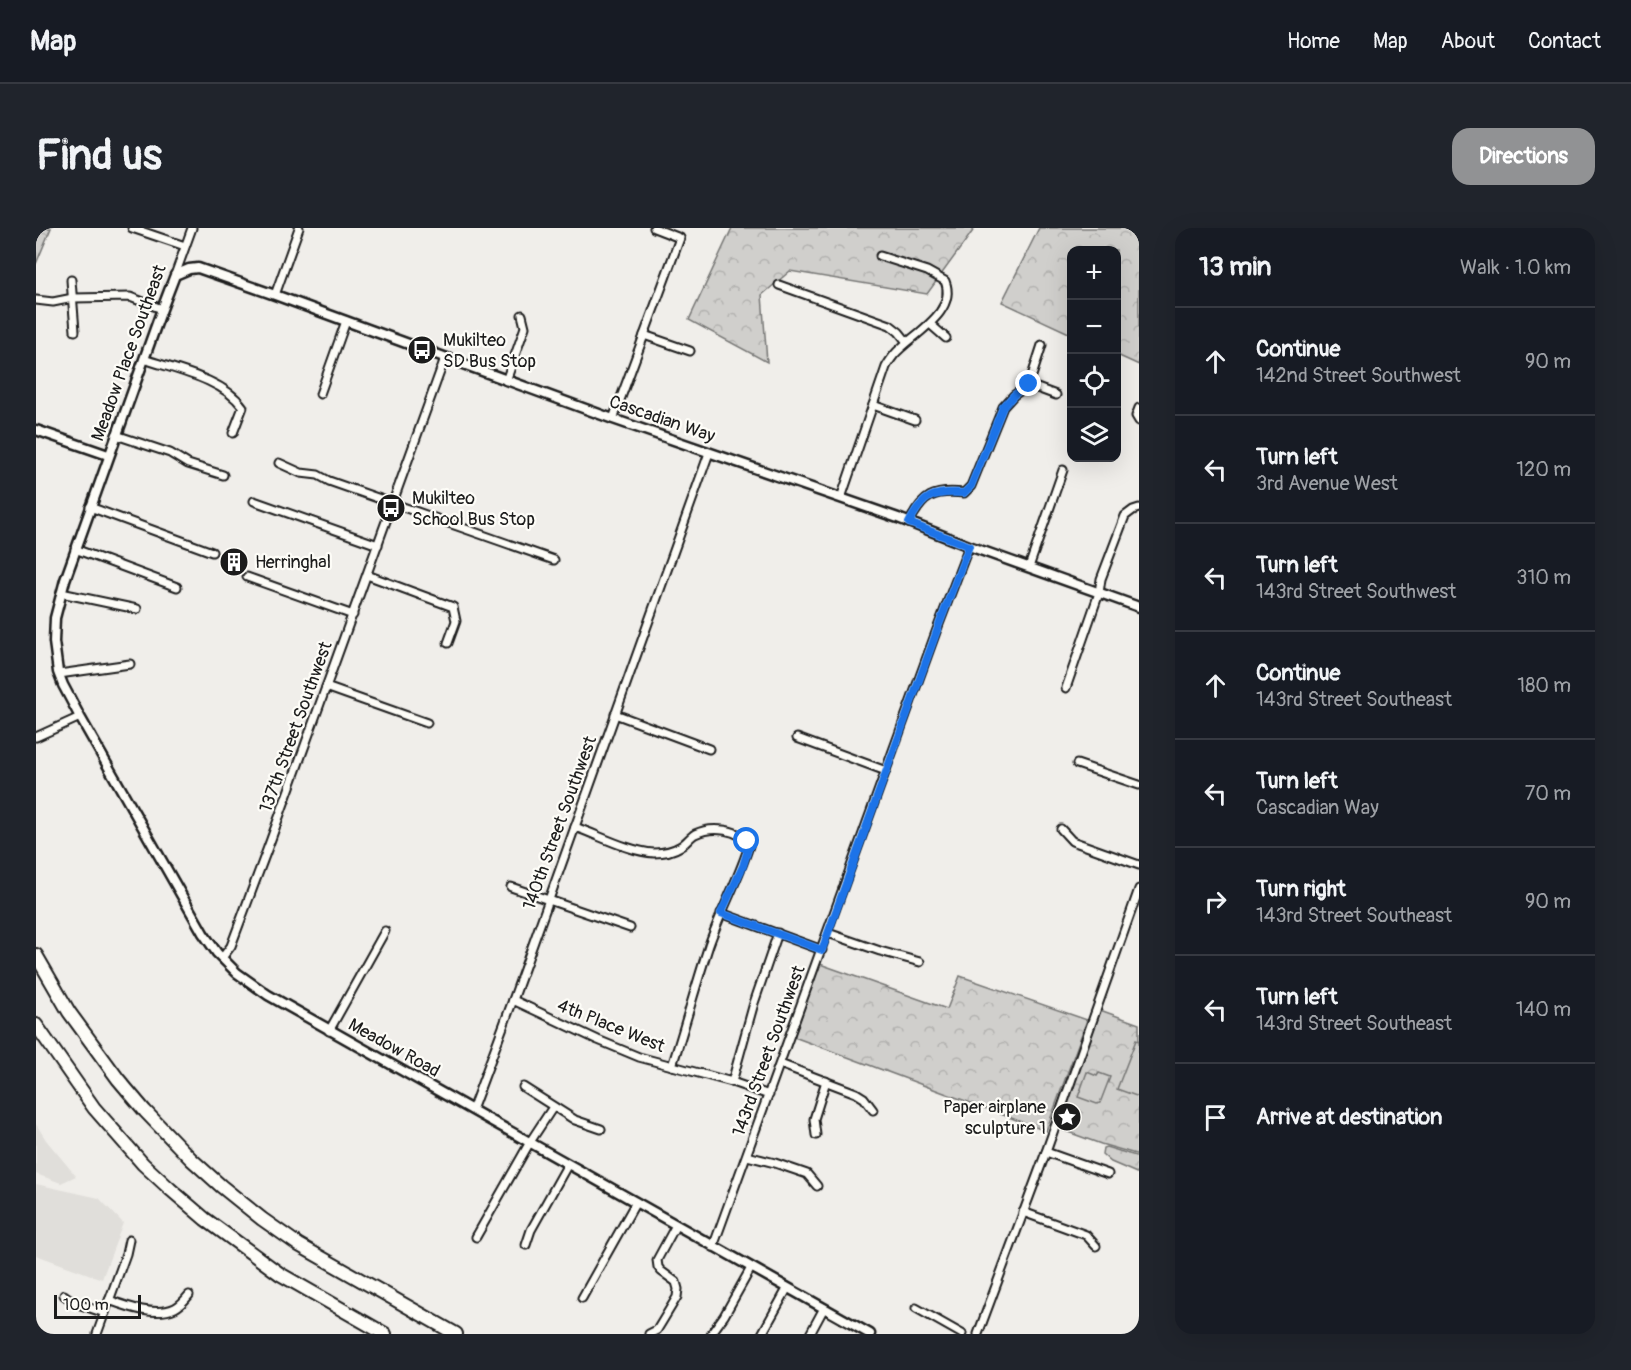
<!DOCTYPE html>
<meta charset="utf-8">
<style>
:root{--surface:#171b24;--page:#20242c;--text:#f1f3f6;--muted:#9ea1a6;--line:#363941;--accent:#919294}
body{margin:0;font-family:Pangolin,sans-serif;background:var(--page);color:var(--text)}
.controls{position:absolute;right:18px;top:18px;display:grid;overflow:hidden;border-radius:12px;box-shadow:0 6px 24px #0002}
.controls button{width:54px;height:54px;display:grid;place-items:center;padding:0;border:0;border-bottom:2px solid var(--line);background:var(--surface);color:var(--text);font:30px sans-serif}
.scale{position:absolute;left:18px;bottom:15px;width:87px;box-sizing:border-box;padding-left:6px;border:3px solid #1c1c1c;border-top:0;font-size:16px;line-height:21px;white-space:nowrap;color:#1c1c1c;-webkit-text-stroke:4px #fdfcf7;paint-order:stroke}
.stop{position:absolute;width:18px;height:18px;margin:-14px;border:4px solid #1a73e8;border-radius:50%;background:#fff}
.stop.end{background:#1a73e8;border-color:#fff;box-shadow:0 2px 6px #0008}
.list{margin:0;padding:0;list-style:none}
h2{display:flex;justify-content:space-between;align-items:center;height:78px;margin:0;padding:0 24px;font-size:26px}
h2 small{font-size:20px;font-weight:400;color:var(--muted)}
.list li{display:grid;grid-template-columns:39px 1fr auto;gap:18px;align-items:center;box-sizing:border-box;height:108px;padding:0 24px;border-top:2px solid var(--line)}
.list b{display:block;font-size:22px;white-space:nowrap}
.list p{margin:0;font-size:20px;white-space:nowrap;color:var(--muted)}
.list em{font-size:20px;font-style:normal;color:var(--muted)}
.icon{flex:none;width:33px;height:33px;fill:none;stroke:currentColor;stroke-width:2;stroke-linecap:round;stroke-linejoin:round}
.map{position:relative;flex:none;width:1103px;height:1106px;overflow:hidden;border-radius:18px}
header{display:flex;align-items:center;gap:36px;box-sizing:border-box;height:84px;padding:0 30px;background:var(--surface);border-bottom:2px solid var(--line)}
header strong{font-size:28px}
nav{display:flex;gap:33px;margin-inline-start:auto;font-size:21px}
.intro{display:flex;align-items:center;justify-content:space-between;box-sizing:border-box;height:144px;padding:0 36px}
h1{margin:0;font-size:42px}
.button{padding:15px 27px;border-radius:18px;background:var(--accent);color:#fff;font-size:21px;font-weight:700}
main{display:flex;gap:36px;padding:0 36px}
aside{flex:1;background:var(--surface);border-radius:18px;box-shadow:0 6px 24px #0002}
.map>svg:first-child{display:block}
.built{fill:#e0deda}
.forest{fill:url(#forest-crowns);stroke:#767674;stroke-width:1.5}
.pitch{fill:#d0cfcc;stroke:#767674;stroke-width:1.5}
.lines{fill:none;stroke-linecap:round;stroke-linejoin:round}
.minor-casing{stroke:#1c1c1c;stroke-width:11}
.tertiary-casing{stroke:#1c1c1c;stroke-width:13}
.motorway-casing{stroke:#1c1c1c;stroke-width:16}
.minor{stroke:#fdfcf7;stroke-width:7}
.tertiary{stroke:#fdfcf7;stroke-width:8}
.motorway{stroke:#fdfcf7;stroke-width:12}
.route{stroke:#1a73e8;stroke-width:8}
.labels{text-anchor:middle;dominant-baseline:central;stroke-width:4.5;stroke-linejoin:round;paint-order:stroke}
.poi-label{font-size:18px;fill:#1c1c1c;stroke:#fdfcf7;text-anchor:start}
.street-label{font-size:18px;fill:#1c1c1c;stroke:#fdfcf7}
</style>
<header>
<strong>Map</strong>
<nav><a>Home</a><a>Map</a><a>About</a><a>Contact</a></nav>
</header>
<div class="intro"><h1>Find us</h1><a class="button">Directions</a></div>
<main>
<div class="map">
<svg width="1103" height="1106" viewBox="0 0 1103 1106">
<defs>
<pattern id="forest-crowns" width="20" height="18" patternUnits="userSpaceOnUse" patternTransform="scale(1.5)"><rect width="20" height="18" fill="#d0cfcc"/><path d="M2 6a3 3 0 1 1 6 0M12 15a3 3 0 1 1 6 0" fill="none" stroke="#b2b1af"/></pattern>
</defs>
<rect width="100%" height="100%" fill="#f0eeea"/>
<filter id="ink" filterUnits="userSpaceOnUse"><feTurbulence type="fractalNoise" baseFrequency=".0167" numOctaves="2"/><feDisplacementMap in="SourceGraphic" scale="12" xChannelSelector="R" yChannelSelector="G"/><feConvolveMatrix kernelMatrix="1 2 1 2 8 2 1 2 1" color-interpolation-filters="sRGB"/></filter>
<g filter="url(#ink)">
<g class="built">
<path d="M0 896 10 912 40 948 25 955 0 946Z"/>
<path d="M0 956 63 970 87 995 66 1051 0 1027Z"/>
</g>
<g class="forest">
<path d="M0 0H15L0 36Z"/>
<path d="M696 0H939L891 66 754 43 726 67 731 134 653 92Z"/>
<path d="M1003 0H1103V137L1081 127 1080 22H1036L1035 106 966 74Z"/>
<path d="M784 736 911 781 924 748 1051 792 1010 903 758 809Z"/>
<path d="M1064 782 1103 796V927L1065 916 1021 900Z"/>
<path d="M1070 919 1103 929V946L1075 934 1066 926 1067 920Z"/>
</g>
<g class="pitch">
<path d="M1100 812 1103 813V869L1081 861Z"/>
<path d="M1051 844 1061 848 1063 845 1074 849 1064 875 1061 876 1042 869Z"/>
</g>
<g class="lines">
<g class="minor-casing">
<g id="minor">
<path d="M96 0 149 18"/>
<path d="M139 47 156 0"/>
<path d="M35 52 39 103"/>
<path d="M743 57 854 97 863 104 871 114"/>
<path d="M239 67 263 0"/>
<path d="M0 72 17 74 37 70 94 69 126 81"/>
<path d="M894 96 910 110"/>
<path d="M608 107 654 123"/>
<path d="M108 131C140 142 187 151 207 179L197 205"/>
<path d="M470 153 489 99 486 87"/>
<path d="M993 157 1020 167"/>
<path d="M284 166 310 93"/>
<path d="M837 177 879 192"/>
<path d="M1103 180 1100 188 1103 193"/>
<path d="M577 191 644 10 618 0"/>
<path d="M80 207 134 225 152 236 187 247"/>
<path d="M243 235 265 245 282 247 293 253 518 332"/>
<path d="M805 270 850 139C852 135 855 131 858 127 875 107 922 85 909 53L891 43 844 28"/>
<path d="M218 273 342 317"/>
<path d="M54 279 176 324"/>
<path d="M873 295C887 267 897 262 928 265L935 258 967 179 978 167 993 157 1006 117"/>
<path d="M39 321 141 359"/>
<path d="M993 339 1027 242"/>
<path d="M331 347 417 379 420 393 412 415"/>
<path d="M211 349 317 387"/>
<path d="M25 365 101 381"/>
<path d="M23 446 94 436"/>
<path d="M290 459 391 495"/>
<path d="M1030 460 1063 365 1065 351 1089 288 1097 282 1103 280"/>
<path d="M579 486 673 521"/>
<path d="M0 509 44 489"/>
<path d="M761 510 850 543"/>
<path d="M1041 536 1103 557"/>
<path d="M539 599C562 607 594 624 618 625 627 625 637 623 645 618 650 615 654 609 659 606 675 598 705 600 713 618 702 652 685 683 673 717 660 757 649 798 636 838"/>
<path d="M1025 601 1036 613 1103 637"/>
<path d="M475 659 594 700"/>
<path d="M685 685 786 722"/>
<path d="M792 705 844 723 884 734"/>
<path d="M186 730 195 718 234 614 409 130"/>
<path d="M477 772 562 812 603 829 696 854 733 867"/>
<path d="M293 803 349 703"/>
<path d="M744 836 820 865 828 870 837 882"/>
<path d="M696 854 718 775 742 705"/>
<path d="M487 859 539 892 565 901"/>
<path d="M436 882 477 772 673 225"/>
<path d="M780 907 778 891 790 853"/>
<path d="M1010 924 1072 946"/>
<path d="M711 928 739 935 771 946 781 958"/>
<path d="M987 984 1050 1007 1060 1018"/>
<path d="M440 1009 494 914 517 879"/>
<path d="M490 1017 495 1002 532 936"/>
<path d="M677 1019 900 404 933 318"/>
<path d="M28 1067 39 1075 69 1085"/>
<path d="M546 1070 600 974"/>
<path d="M73 1072C92 1079 120 1089 139 1080 145 1077 149 1072 153 1067"/>
<path d="M880 1080 926 1106"/>
<path d="M61 1106 90 1026 93 1012"/>
<path d="M613 1106 621 1102 641 1069 642 1061 640 1054 625 1043 622 1039 621 1032 640 997"/>
<path d="M675 1106 688 1088 715 1040"/>
<path d="M726 1106 751 1061"/>
<path d="M774 1106 788 1080"/>
<path d="M942 1106 1010 924 1103 661"/>
</g>
</g>
<g class="tertiary-casing">
<g id="tertiary">
<path d="M0 202 72 227"/>
<path d="M834 1106 232 767 201 745 181 725 167 705 44 489 27 457 22 444 18 414 19 390 29 352 126 81 139 47 153 41 162 40 239 67 577 191 862 290 933 318 1103 379"/>
</g>
</g>
<g class="motorway-casing">
<g id="motorway">
<path d="M0 727 33 784 82 851 109 883 155 931 185 958 226 991 263 1017 420 1106"/>
<path d="M0 797 58 880 107 936 134 961 169 991 244 1046 349 1106"/>
</g>
</g>
<use href="#minor" class="minor"/>
<use href="#tertiary" class="tertiary"/>
<use href="#motorway" class="motorway"/>
</g>
</g>
<g class="lines" filter="url(#ink)">
<path class="route" d="M711 613 713 618 707 638 685 685 786 722 903 397 933 318 873 295C887 267 897 263 928 265L935 258 967 179 978 167 993 156"/>
</g>
<defs>
<g id="bus-disc" transform="scale(1.5)"><circle r="9.5" fill="#1c1c1c" stroke="#fdfcf7"/><path d="M-5-6H5V4H4V6H2V4H-2V6H-4V4H-5ZM-3.5-4V0h7V-4ZM-3.5 1.2v1.5H-2V1.2ZM2 1.2v1.5H3.5V1.2Z" fill="#fff"/></g>
<g id="building-disc" transform="scale(1.5)"><circle r="9.5" fill="#1c1c1c" stroke="#fdfcf7"/><path d="M-4-6H4V6H1V3H-1V6H-4ZM-2.5-4.3h1.7v1.8h-1.7ZM.8-4.3h1.7v1.8H.8ZM-2.5-1h1.7V.8h-1.7ZM.8-1h1.7V.8H.8Z" fill="#fff"/></g>
<g id="sight-disc" transform="scale(1.5)"><circle r="9.5" fill="#1c1c1c" stroke="#fdfcf7"/><path d="M0-6L1.8-2.2L6-1.7L2.9 1.2L3.7 5.4L0 3.3L-3.7 5.4L-2.9 1.2L-6-1.7L-1.8-2.2Z" fill="#fff"/></g>
</defs>
<g fill-rule="evenodd">
<use href="#bus-disc" x="386" y="122"/>
<use href="#bus-disc" x="355" y="280"/>
<use href="#building-disc" x="198" y="334"/>
<use href="#sight-disc" x="1031" y="889"/>
</g>
<g class="labels">
<g class="poi-label">
<text x="407" y="112">Mukilteo<tspan x="407" dy="21">SD Bus Stop</tspan></text>
<text x="376" y="270">Mukilteo<tspan x="376" dy="21">School Bus Stop</tspan></text>
<text x="219" y="334">Herringhal</text>
<text x="1010" y="879" text-anchor="end">Paper airplane<tspan x="1010" dy="21">sculpture 1</tspan></text>
</g>
<g class="street-label">
<text transform="translate(93 125) rotate(-70)">Meadow Place Southeast</text>
<text transform="translate(626 191) rotate(19)">Cascadian Way</text>
<text transform="translate(260 499) rotate(-70)">137th Street Southwest</text>
<text transform="translate(524 595) rotate(-70)">140th Street Southwest</text>
<text transform="translate(575 798) rotate(22)">4th Place West</text>
<text transform="translate(358 820) rotate(29)">Meadow Road</text>
<text transform="translate(733 823) rotate(-70)">143rd Street Southwest</text>
</g>
</g>
</svg>
<div class="controls">
<button>+</button>
<button>−</button>
<button><svg class="icon" aria-label="locate" viewBox="0 0 24 24"><circle cx="12" cy="12" r="6"/><path d="M12 2v4M12 18v4M2 12h4M18 12h4"/></svg></button>
<button><svg class="icon" aria-label="layers" viewBox="0 0 24 24"><path d="M12 4l9 5-9 5-9-5zM3 14l9 5 9-5"/></svg></button>
</div>
<div class="scale">100 m</div>
<div class="stop" style="left:711px;top:613px"></div>
<div class="stop end" style="left:993px;top:156px"></div>
</div>
<aside>
<h2>13 min<small>Walk · 1.0 km</small></h2>
<ul class="list">
<li><svg class="icon" aria-label="ahead" viewBox="0 0 24 24"><path d="M12 20V5M6 11l6-6 6 6"/></svg><div><b>Continue</b><p>142nd Street Southwest</p></div><em>90 m</em></li>
<li><svg class="icon" aria-label="left" viewBox="0 0 24 24"><path d="M17 20v-9H6M10 6l-5 5 5 5"/></svg><div><b>Turn left</b><p>3rd Avenue West</p></div><em>120 m</em></li>
<li><svg class="icon" aria-label="left" viewBox="0 0 24 24"><path d="M17 20v-9H6M10 6l-5 5 5 5"/></svg><div><b>Turn left</b><p>143rd Street Southwest</p></div><em>310 m</em></li>
<li><svg class="icon" aria-label="ahead" viewBox="0 0 24 24"><path d="M12 20V5M6 11l6-6 6 6"/></svg><div><b>Continue</b><p>143rd Street Southeast</p></div><em>180 m</em></li>
<li><svg class="icon" aria-label="left" viewBox="0 0 24 24"><path d="M17 20v-9H6M10 6l-5 5 5 5"/></svg><div><b>Turn left</b><p>Cascadian Way</p></div><em>70 m</em></li>
<li><svg class="icon" aria-label="right" viewBox="0 0 24 24"><path d="M7 20v-9h11M14 6l5 5-5 5"/></svg><div><b>Turn right</b><p>143rd Street Southeast</p></div><em>90 m</em></li>
<li><svg class="icon" aria-label="left" viewBox="0 0 24 24"><path d="M17 20v-9H6M10 6l-5 5 5 5"/></svg><div><b>Turn left</b><p>143rd Street Southeast</p></div><em>140 m</em></li>
<li><svg class="icon" aria-label="arrive" viewBox="0 0 24 24"><path d="M6 21V4h12l-3 4 3 4H6"/></svg><div><b>Arrive at destination</b></div></li>
</ul>
</aside>
</main>
